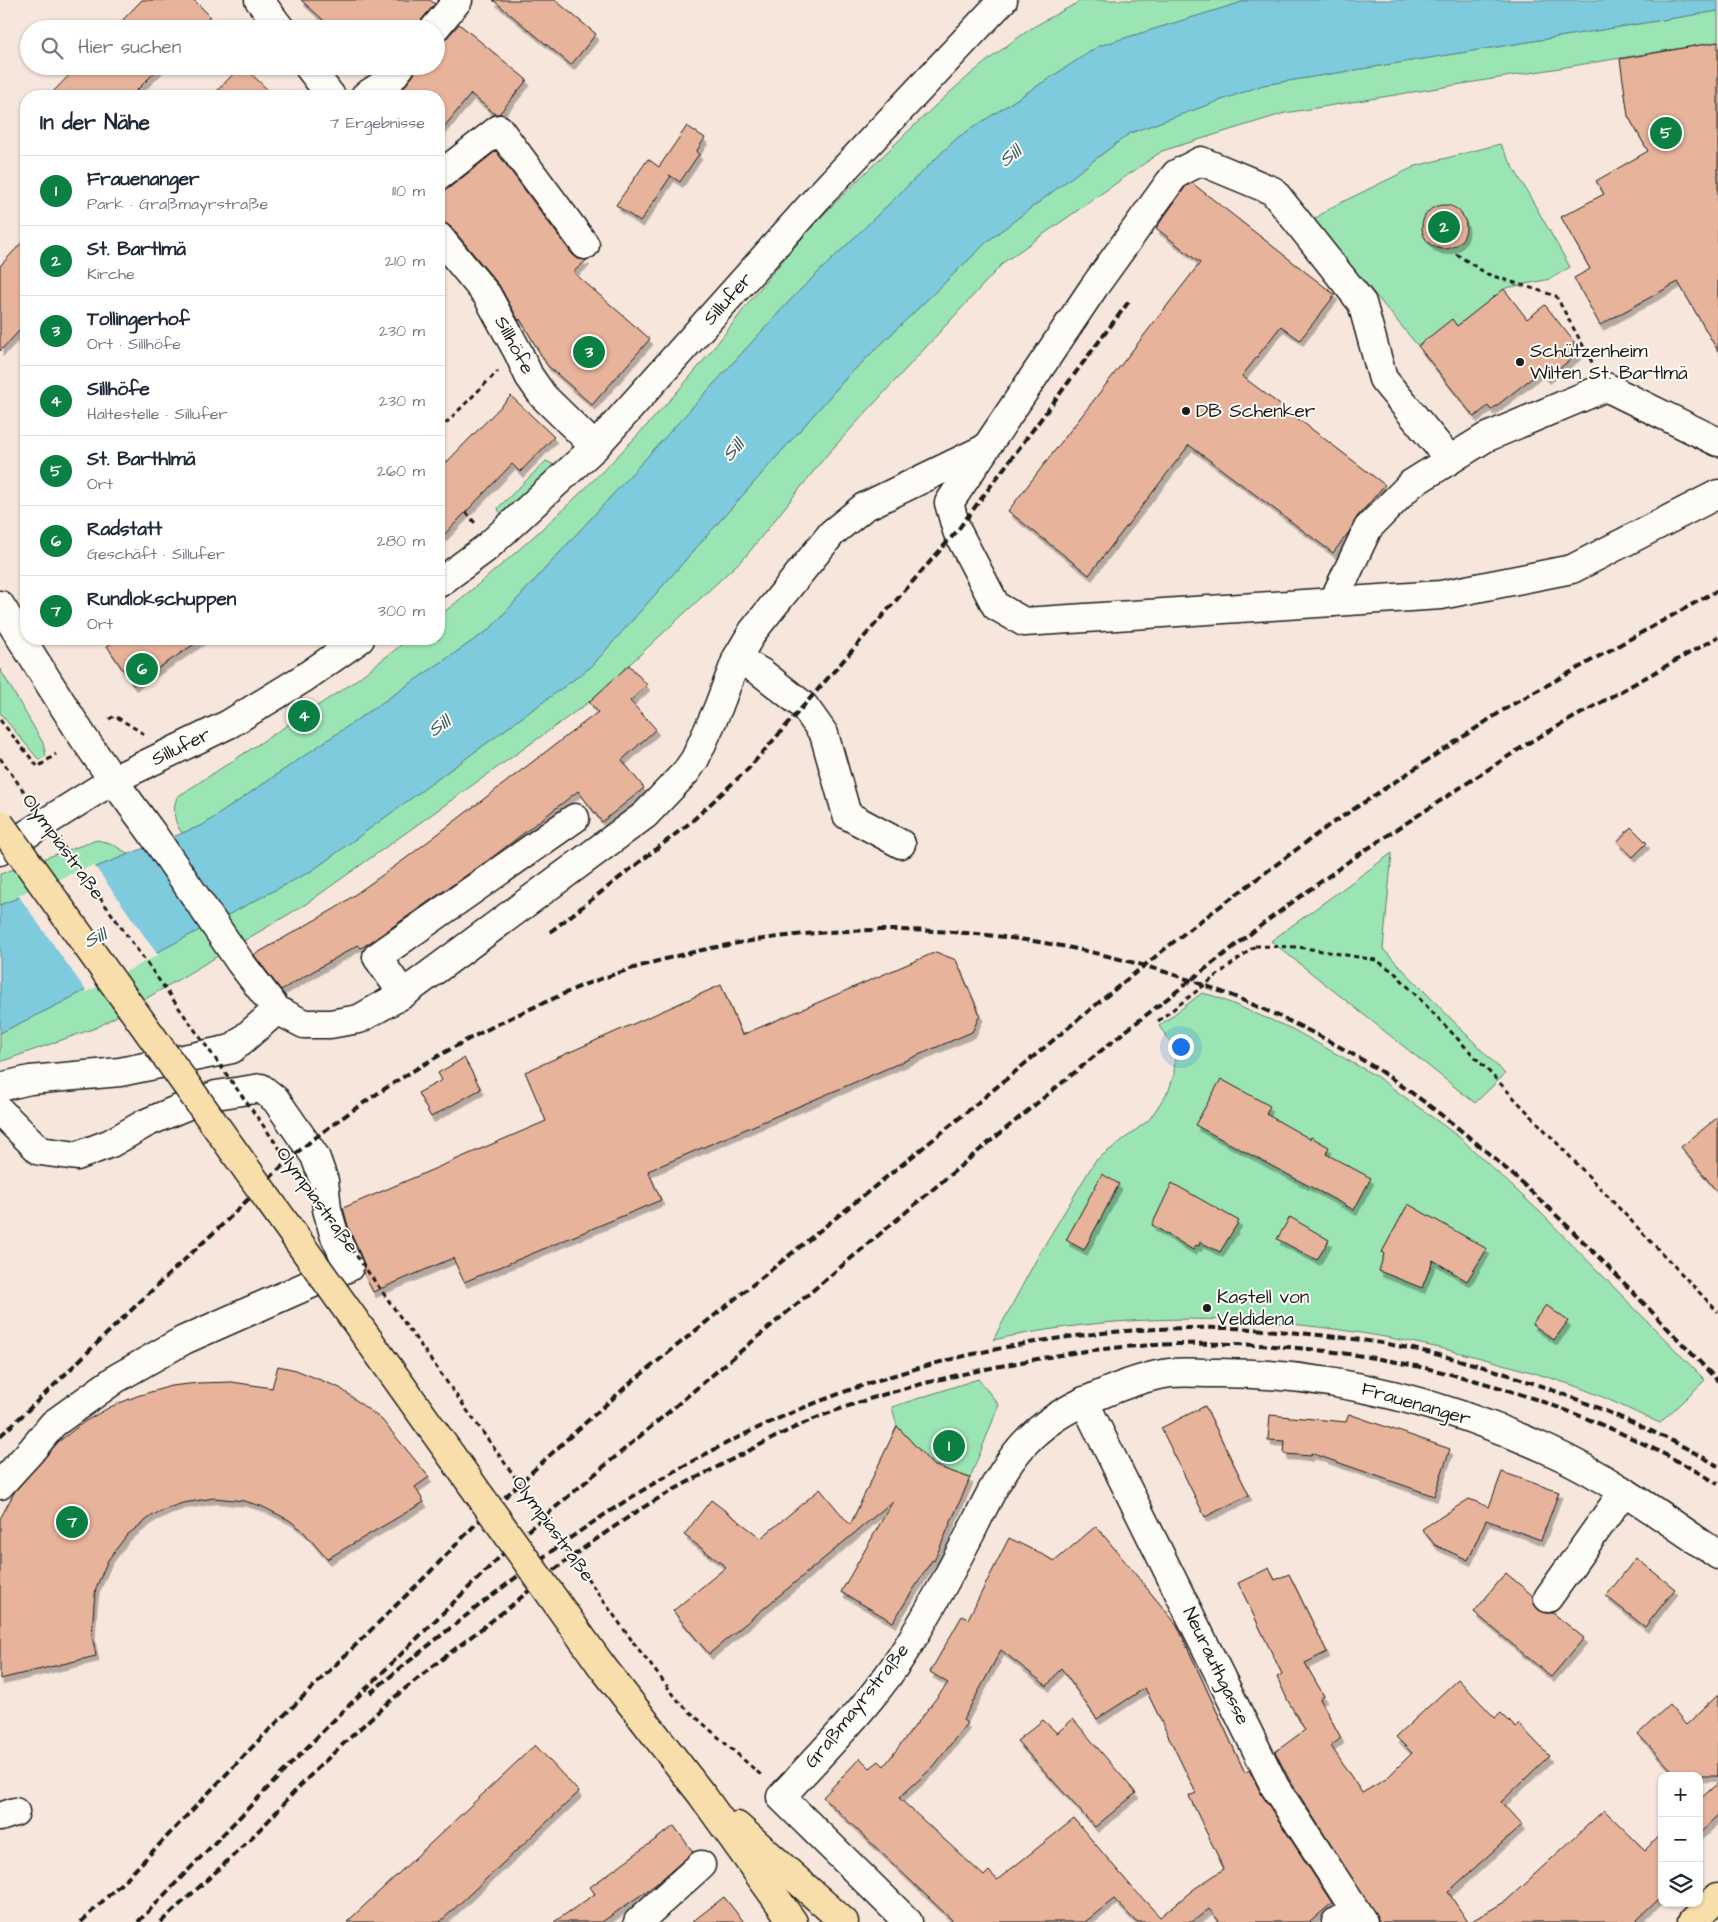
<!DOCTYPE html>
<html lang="de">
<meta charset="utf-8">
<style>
:root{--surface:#fff;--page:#f2f2f3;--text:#1f2937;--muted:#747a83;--line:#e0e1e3;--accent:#0b8043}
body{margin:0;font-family:"Architects Daughter",sans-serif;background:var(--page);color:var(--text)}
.controls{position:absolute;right:15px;bottom:15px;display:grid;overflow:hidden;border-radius:10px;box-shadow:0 1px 4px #0004}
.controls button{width:45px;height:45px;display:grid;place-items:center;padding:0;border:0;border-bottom:1px solid var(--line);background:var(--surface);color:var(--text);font:25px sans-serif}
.you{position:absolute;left:1180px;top:1046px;width:18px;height:18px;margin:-12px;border:4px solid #fff;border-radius:50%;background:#1a73e8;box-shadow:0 0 0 8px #1a73e833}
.badge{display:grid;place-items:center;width:32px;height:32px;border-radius:50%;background:var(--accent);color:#fff;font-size:16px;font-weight:700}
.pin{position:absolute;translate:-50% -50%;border:2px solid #fff;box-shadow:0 1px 5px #0006}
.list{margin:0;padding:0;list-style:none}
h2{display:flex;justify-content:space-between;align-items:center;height:65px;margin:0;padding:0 20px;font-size:21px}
h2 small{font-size:16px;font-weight:400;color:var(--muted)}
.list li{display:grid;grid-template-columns:32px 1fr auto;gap:15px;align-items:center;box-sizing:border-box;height:70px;padding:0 20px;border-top:1px solid var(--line)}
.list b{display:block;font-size:19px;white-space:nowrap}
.list p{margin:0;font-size:16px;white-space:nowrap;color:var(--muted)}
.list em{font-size:16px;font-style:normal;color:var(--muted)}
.icon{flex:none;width:28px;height:28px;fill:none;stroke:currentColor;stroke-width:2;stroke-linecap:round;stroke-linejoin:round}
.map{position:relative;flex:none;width:1718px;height:1922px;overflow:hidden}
.search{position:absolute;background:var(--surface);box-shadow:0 1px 4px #0004;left:20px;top:20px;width:425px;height:55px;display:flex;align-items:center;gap:12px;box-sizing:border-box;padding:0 18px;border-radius:28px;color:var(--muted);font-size:19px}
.panel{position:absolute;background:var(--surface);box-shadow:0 1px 4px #0004;left:20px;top:90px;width:425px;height:555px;border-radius:20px}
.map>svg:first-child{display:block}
.green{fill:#9be5b4;stroke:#5c8068}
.water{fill:#7ecbdd;stroke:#578590}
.pier{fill:#f6e6db}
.building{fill:#e7b39a;stroke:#1c1c1c;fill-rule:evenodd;filter:url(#shadow)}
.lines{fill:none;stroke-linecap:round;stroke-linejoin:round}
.minor-casing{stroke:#1c1c1c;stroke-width:31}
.major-casing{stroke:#1c1c1c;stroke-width:31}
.path{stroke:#1c1c1c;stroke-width:3;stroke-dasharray:5 4;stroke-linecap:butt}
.minor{stroke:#fdfcf7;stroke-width:28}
.major{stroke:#f8deab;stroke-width:28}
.rail{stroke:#1c1c1c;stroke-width:4;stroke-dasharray:8 4;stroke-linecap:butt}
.major-bridge-casing{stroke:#1c1c1c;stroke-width:31;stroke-linecap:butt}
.path-bridge{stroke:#1c1c1c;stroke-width:3;stroke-dasharray:5 4;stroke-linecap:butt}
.major-bridge{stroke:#f8deab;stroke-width:28}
.poi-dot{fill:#1c1c1c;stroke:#fdfcf7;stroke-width:2}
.labels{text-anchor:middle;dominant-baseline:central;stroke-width:4;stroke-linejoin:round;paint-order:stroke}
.street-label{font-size:19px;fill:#1c1c1c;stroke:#fdfcf7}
.poi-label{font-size:19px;fill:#1c1c1c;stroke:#fdfcf7;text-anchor:start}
.water-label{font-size:20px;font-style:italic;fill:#3e5960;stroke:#fdfcf7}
</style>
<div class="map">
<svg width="1718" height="1922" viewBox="0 0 1718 1922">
<defs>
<filter id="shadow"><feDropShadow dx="3" dy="5.5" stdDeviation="0" flood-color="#0004"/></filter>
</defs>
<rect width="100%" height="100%" fill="#f6e6db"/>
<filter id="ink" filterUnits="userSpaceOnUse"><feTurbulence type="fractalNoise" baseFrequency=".02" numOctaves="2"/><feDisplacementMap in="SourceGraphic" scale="10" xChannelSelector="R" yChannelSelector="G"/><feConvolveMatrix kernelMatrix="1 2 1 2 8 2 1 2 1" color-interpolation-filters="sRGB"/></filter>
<g filter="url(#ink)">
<g class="green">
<path d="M1083 0H1249L1099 46 957 138 794 296 490 629 203 825 182 833C174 823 172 810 177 797L351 684 409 639H439V616C527 547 610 469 684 384 723 339 757 289 797 244 825 211 857 181 888 151 933 107 979 63 1032 28 1048 18 1066 9 1083 0Z"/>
<path d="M1718 11V42L1285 113 1162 151 1004 262 825 457 746 556 589 702 306 904 98 1027 0 1062V1033L63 1002 313 870 591 667 848 376 989 240 1130 133 1263 85Z"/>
<path d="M1500 144 1570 267 1550 279 1506 288 1457 326 1452 320 1418 346 1313 220 1332 207 1416 166Z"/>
<path d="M546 461 554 465 547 475 503 515 499 511 498 508Z"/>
<path d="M0 669 43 743 46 756 39 760 0 713Z"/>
<path d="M97 840 110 843 129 854 0 905V874Z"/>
<path d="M1392 853 1383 949 1505 1074 1475 1103 1271 941Z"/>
<path d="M1202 993 1214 996 1292 1029 1376 1076 1459 1137 1540 1212 1705 1380 1660 1423C1629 1410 1598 1393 1566 1383 1383 1323 1183 1298 993 1340L1041 1251 1095 1161 1149 1120 1169 1090 1174 1074 1175 1053 1170 1041 1159 1026Z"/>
<path d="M978 1379 999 1405 970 1478 933 1465 897 1426 892 1407Z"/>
</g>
<path class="water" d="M1249 0H1718V11L1263 85 1130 133 989 240 848 376 591 667 313 870 63 1002 0 1033V905L203 825 490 629 794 296 957 138 1099 46Z"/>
<path class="pier" d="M94 865 158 955 87 992 18 895Z"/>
<g class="building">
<path d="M142 0H194L210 16 197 29H114Z"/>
<path d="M301 0H430L435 4 422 19 419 29H333Z"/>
<path d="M493 0H555L596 34 571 65Z"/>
<path d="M459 24 527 80 499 114H495L471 94 439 133V96H407L401 91 413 76 416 66H436V44L446 39Z"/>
<path d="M1718 42V351L1678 282 1600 325 1574 278 1590 269 1561 217 1604 194 1596 181 1648 151 1628 116 1620 59Z"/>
<path d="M78 66H161L131 96H49Z"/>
<path d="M241 66H243L274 96H212Z"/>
<path d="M687 126 705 138 696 152 699 154 680 182 669 175 671 176 640 222 616 205 648 159 659 167Z"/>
<path d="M496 151 572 254 578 259 587 260 573 272 650 339 592 405 547 365 520 319 519 321 499 285 451 227 445 223 439 222V193L449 188Z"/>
<path d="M1192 183 1335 295 1300 340 1281 326 1242 376 1385 485 1357 517 1349 532 1333 553 1189 445 1089 575 1008 511 1200 263 1156 228 1186 186Z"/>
<circle cx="1444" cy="227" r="22"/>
<path d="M26 238V324L0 351V266Z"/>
<path d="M1504 289 1527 319 1545 305 1575 343 1572 346 1578 354 1547 378 1541 371 1491 410 1488 406 1474 417 1418 346 1452 319 1457 326Z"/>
<path d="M511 396 554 437 520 472 512 464 439 540V470Z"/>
<path d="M118 639H202L133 685 107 646Z"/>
<path d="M629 665 647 685 630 701 656 729 622 760 644 788 602 822 578 791 494 856 375 939 361 948 358 945 281 990 254 955 336 908 405 859 598 712 589 702Z"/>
<path d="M1631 827 1647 843 1633 857 1617 842Z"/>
<path d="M936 952 956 960 980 1015 972 1032 648 1171 661 1200 464 1282 453 1258 373 1292 363 1272V1261L349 1229 343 1208 546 1121 525 1072 721 985 742 1035Z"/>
<path d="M464 1058 481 1089 431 1117 418 1093 442 1080 438 1073Z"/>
<path d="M1221 1079 1270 1106 1266 1114 1310 1139 1311 1137 1329 1147 1326 1154 1371 1178 1354 1210 1195 1125Z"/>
<path d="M1718 1117V1193L1681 1147Z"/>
<path d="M1102 1174 1119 1184 1084 1250 1066 1240Z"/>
<path d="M1172 1183 1239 1221 1220 1252 1200 1242 1199 1246 1196 1245 1193 1250 1152 1225Z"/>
<path d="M1408 1204 1487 1249 1467 1281 1433 1260 1422 1288 1379 1271 1384 1254 1382 1252Z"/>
<path d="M1290 1217 1329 1240 1317 1260 1277 1239Z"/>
<path d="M1546 1305 1568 1321 1554 1340 1532 1324Z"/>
<path d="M278 1366 296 1370 340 1388 382 1420 429 1477 415 1487 424 1502 327 1559 302 1530 289 1520 261 1506 244 1501 214 1498 183 1503 168 1508 153 1515 127 1535 108 1560 96 1588 94 1604 92 1635 96 1656 0 1679V1519L15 1491 58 1442 84 1422 110 1407 137 1396 171 1386 198 1383 232 1382 272 1388Z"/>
<path d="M1205 1406 1249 1495 1205 1517 1161 1428Z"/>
<path d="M1349 1414 1450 1449 1434 1496 1311 1453V1456L1284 1454 1285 1441 1268 1440 1270 1415 1346 1422Z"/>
<path d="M897 1426 933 1465 970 1478 934 1561 932 1560 893 1622 841 1592 893 1501 709 1654 673 1611 726 1567 684 1535 711 1500 761 1538 820 1489 850 1525Z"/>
<path d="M1502 1472 1559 1492 1541 1540 1486 1520 1468 1560 1435 1545 1422 1529 1469 1499 1489 1507Z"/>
<path d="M1096 1526 1177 1625 1245 1773 1249 1770 1262 1795 1332 1903 1310 1922H1220L1209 1909 1192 1922H1136L1114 1899 1085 1922H954L823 1797 860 1758 870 1768 879 1761 884 1766 948 1683 930 1672 962 1616 968 1619 1009 1538 1055 1561ZM1001 1650 1047 1686 1061 1668 1097 1719 1145 1688 1196 1793 1189 1796 1224 1869 1194 1889 1160 1917 1130 1885 1074 1819 997 1880 989 1871 984 1876 899 1798 934 1766 967 1723 963 1720Z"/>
<path d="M1636 1558 1675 1589 1645 1627 1606 1596Z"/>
<path d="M1269 1568 1275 1580 1289 1574 1327 1652 1305 1663 1324 1696 1320 1699 1341 1738 1331 1746 1362 1793 1386 1779 1412 1753 1396 1737 1458 1679 1495 1718 1501 1713 1516 1728 1519 1724 1549 1756 1501 1802 1522 1825 1448 1892 1468 1922H1380L1289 1779 1275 1752 1305 1730 1288 1701 1277 1677 1282 1674 1238 1583Z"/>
<path d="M1506 1573 1533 1596 1534 1604 1539 1610 1546 1613H1553L1584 1638 1551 1677 1474 1612Z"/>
<path d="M1718 1695V1776H1677L1638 1734 1669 1705 1686 1725Z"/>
<path d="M1073 1719 1136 1793 1095 1827 1017 1741 1043 1720 1057 1733Z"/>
<path d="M535 1745 579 1792 440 1922H347Z"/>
<path d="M1718 1783V1816L1699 1834V1800Z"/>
<path d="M1604 1810 1645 1850 1662 1834V1896L1635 1922H1470L1506 1901Z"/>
<path d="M674 1826 693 1852 655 1885 602 1922H554L595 1894 590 1887Z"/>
<path d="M724 1897 744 1922H692Z"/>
</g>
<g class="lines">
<g class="minor-casing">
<g id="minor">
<path d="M259 0 281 29"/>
<path d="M434 29 458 0"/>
<path d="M308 66 331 96"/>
<path d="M365 96 390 80 401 66"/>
<path d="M439 176 499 129 585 245"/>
<path d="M439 237 487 295 518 352 529 376 543 396 595 447"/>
<path d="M1450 460 1383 379 1362 303 1273 191 1201 161 1176 174 1169 183 1094 287 949 503 957 531 996 606 1024 622 1441 595 1572 569 1718 494"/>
<path d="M439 583 486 548 595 447 820 195 1003 0"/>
<path d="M1333 602 1368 528 1411 484 1485 438 1606 387 1718 442"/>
<path d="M0 605 83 737 113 780 152 833 240 962 277 1010"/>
<path d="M737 658 762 673 804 706 824 734 847 815 901 844"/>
<path d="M0 851 113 780 229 724 304 678 360 639"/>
<path d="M403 994 377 957 575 818"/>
<path d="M0 1087 30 1080 120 1072 232 1049 277 1010 304 1024H330L359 1019 403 994 645 815 686 772 695 759 718 708 737 658 753 631 832 533 864 507 984 449"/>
<path d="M0 1111 40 1151 77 1156 111 1143 146 1123 181 1108 216 1095 261 1088 276 1100 315 1156 324 1181 327 1209 334 1234 349 1267"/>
<path d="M1084 1401 1275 1787 1363 1922"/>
<path d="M0 1485 31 1451 53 1424 117 1378 184 1340 347 1268"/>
<path d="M1548 1598 1624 1491"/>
<path d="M0 1817 15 1812"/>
<path d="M638 1922 701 1865"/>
<path d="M908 1922 781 1797C824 1750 875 1700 908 1646 931 1609 951 1571 971 1532 986 1502 1001 1470 1023 1445 1043 1423 1069 1407 1097 1396 1120 1386 1145 1376 1170 1373 1184 1372 1198 1373 1212 1373 1329 1372 1440 1401 1546 1449 1608 1477 1663 1517 1718 1555"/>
<path d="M1336 1922 1355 1910"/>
</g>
</g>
<g class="major-casing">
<g id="major">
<path d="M601 1665 702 1795 793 1922"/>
<path d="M737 1826 844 1922"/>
<path d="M1692 1922 1718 1897"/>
</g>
</g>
<g class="path">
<path d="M1456 254 1487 274 1556 296 1593 364"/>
<path d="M439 430 498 371"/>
<path d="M466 512 475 523"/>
<path d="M109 719 115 716 144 734"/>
<path d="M0 720 38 767 56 754"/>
<path d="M1255 946 1299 947 1376 960 1394 972 1718 1312"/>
<path d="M633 1642 680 1703 762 1776"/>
</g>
<use href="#minor" class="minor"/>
<use href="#major" class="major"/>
<g class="rail">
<path d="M550 932 691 822 749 768 957 531 1130 300"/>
<path d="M0 1436C40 1400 78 1361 118 1323 152 1290 187 1257 222 1225 251 1197 280 1166 311 1141 384 1085 464 1037 548 1001 564 994 579 986 595 981 810 903 1055 916 1263 1009 1303 1027 1343 1047 1380 1071 1509 1156 1612 1271 1718 1381"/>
<path d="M370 1693C484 1600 600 1506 733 1440 884 1364 1055 1325 1225 1328 1249 1328 1274 1331 1299 1333 1328 1336 1358 1339 1387 1344 1457 1356 1526 1379 1591 1405 1635 1423 1678 1442 1718 1466"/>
<path d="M81 1922 133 1872 259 1740 429 1573 473 1527 565 1441 628 1385 940 1134 1109 994 1191 928 1328 826 1508 707 1718 590"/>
<path d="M138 1922 324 1730 519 1538 976 1153 1118 1037 1268 920 1352 859 1414 818 1530 742 1718 637"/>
<path d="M161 1922C193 1892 227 1863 258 1831 273 1817 286 1800 300 1786 323 1762 348 1740 371 1718 413 1680 458 1647 503 1612 517 1602 530 1589 544 1578 571 1556 601 1536 630 1516 660 1496 692 1480 723 1464 755 1448 786 1430 819 1417 871 1396 926 1382 981 1370 1016 1363 1050 1356 1086 1351 1302 1324 1531 1372 1718 1484"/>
</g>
<g class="major-bridge-casing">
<path id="major-bridge" d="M0 824 601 1665"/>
</g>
<g class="path-bridge">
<path d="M0 758 633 1642"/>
<path d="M1158 1021 1255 946"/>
</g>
<use href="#major-bridge" class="major-bridge"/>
</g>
</g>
<g class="poi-dot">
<circle cx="1520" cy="362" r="5"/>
<circle cx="1186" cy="411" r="5"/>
<circle cx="1207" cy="1308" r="5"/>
</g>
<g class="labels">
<g class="street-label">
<text transform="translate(728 299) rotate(-48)">Sillufer</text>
<text transform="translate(514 345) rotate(62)">Sillhöfe</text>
<text transform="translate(181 747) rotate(-26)">Sillufer</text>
<text transform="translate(63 847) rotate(54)">Olympiastraße</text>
<text transform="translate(317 1200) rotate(54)">Olympiastraße</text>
<text transform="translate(1416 1404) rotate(16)">Frauenanger</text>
<text transform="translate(553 1529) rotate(54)">Olympiastraße</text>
<text transform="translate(1216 1666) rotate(64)">Neurauthgasse</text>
<text transform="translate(857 1706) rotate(-51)">Graßmayrstraße</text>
</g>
<g class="poi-label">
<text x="1530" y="351">Schützenheim<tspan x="1530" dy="22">Wilten St. Bartlmä</tspan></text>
<text x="1196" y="411">DB Schenker</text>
<text x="1217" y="1297">Kastell von<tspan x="1217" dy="22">Veldidena</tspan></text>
</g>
<g class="water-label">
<text transform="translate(1010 156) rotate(-38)">Sill</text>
<text transform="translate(733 450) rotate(-48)">Sill</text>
<text transform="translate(439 726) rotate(-34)">Sill</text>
<text transform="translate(95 938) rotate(-24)">Sill</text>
</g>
</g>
</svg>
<div class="controls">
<button>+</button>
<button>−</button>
<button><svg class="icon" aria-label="layers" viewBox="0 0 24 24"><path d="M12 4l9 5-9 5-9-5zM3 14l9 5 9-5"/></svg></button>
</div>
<div class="you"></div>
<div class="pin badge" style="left:949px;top:1446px">1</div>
<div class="pin badge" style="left:1444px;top:227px">2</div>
<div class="pin badge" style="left:589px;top:352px">3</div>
<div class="pin badge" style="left:304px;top:716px">4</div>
<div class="pin badge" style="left:1666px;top:133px">5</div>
<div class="pin badge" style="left:142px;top:669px">6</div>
<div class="pin badge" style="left:72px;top:1522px">7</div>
<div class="search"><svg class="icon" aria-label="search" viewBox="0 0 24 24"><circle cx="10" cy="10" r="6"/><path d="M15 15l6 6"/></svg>Hier suchen</div>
<section class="panel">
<h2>In der Nähe<small>7 Ergebnisse</small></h2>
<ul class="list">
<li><span class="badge">1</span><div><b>Frauenanger</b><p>Park · Graßmayrstraße</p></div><em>110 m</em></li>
<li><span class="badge">2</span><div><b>St. Bartlmä</b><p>Kirche</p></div><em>210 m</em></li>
<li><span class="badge">3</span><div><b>Tollingerhof</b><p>Ort · Sillhöfe</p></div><em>230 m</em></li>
<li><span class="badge">4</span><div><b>Sillhöfe</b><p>Haltestelle · Sillufer</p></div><em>230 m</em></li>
<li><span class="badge">5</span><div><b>St. Barthlmä</b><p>Ort</p></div><em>260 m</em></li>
<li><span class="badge">6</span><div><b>Radstatt</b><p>Geschäft · Sillufer</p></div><em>280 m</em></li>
<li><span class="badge">7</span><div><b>Rundlokschuppen</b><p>Ort</p></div><em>300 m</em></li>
</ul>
</section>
</div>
